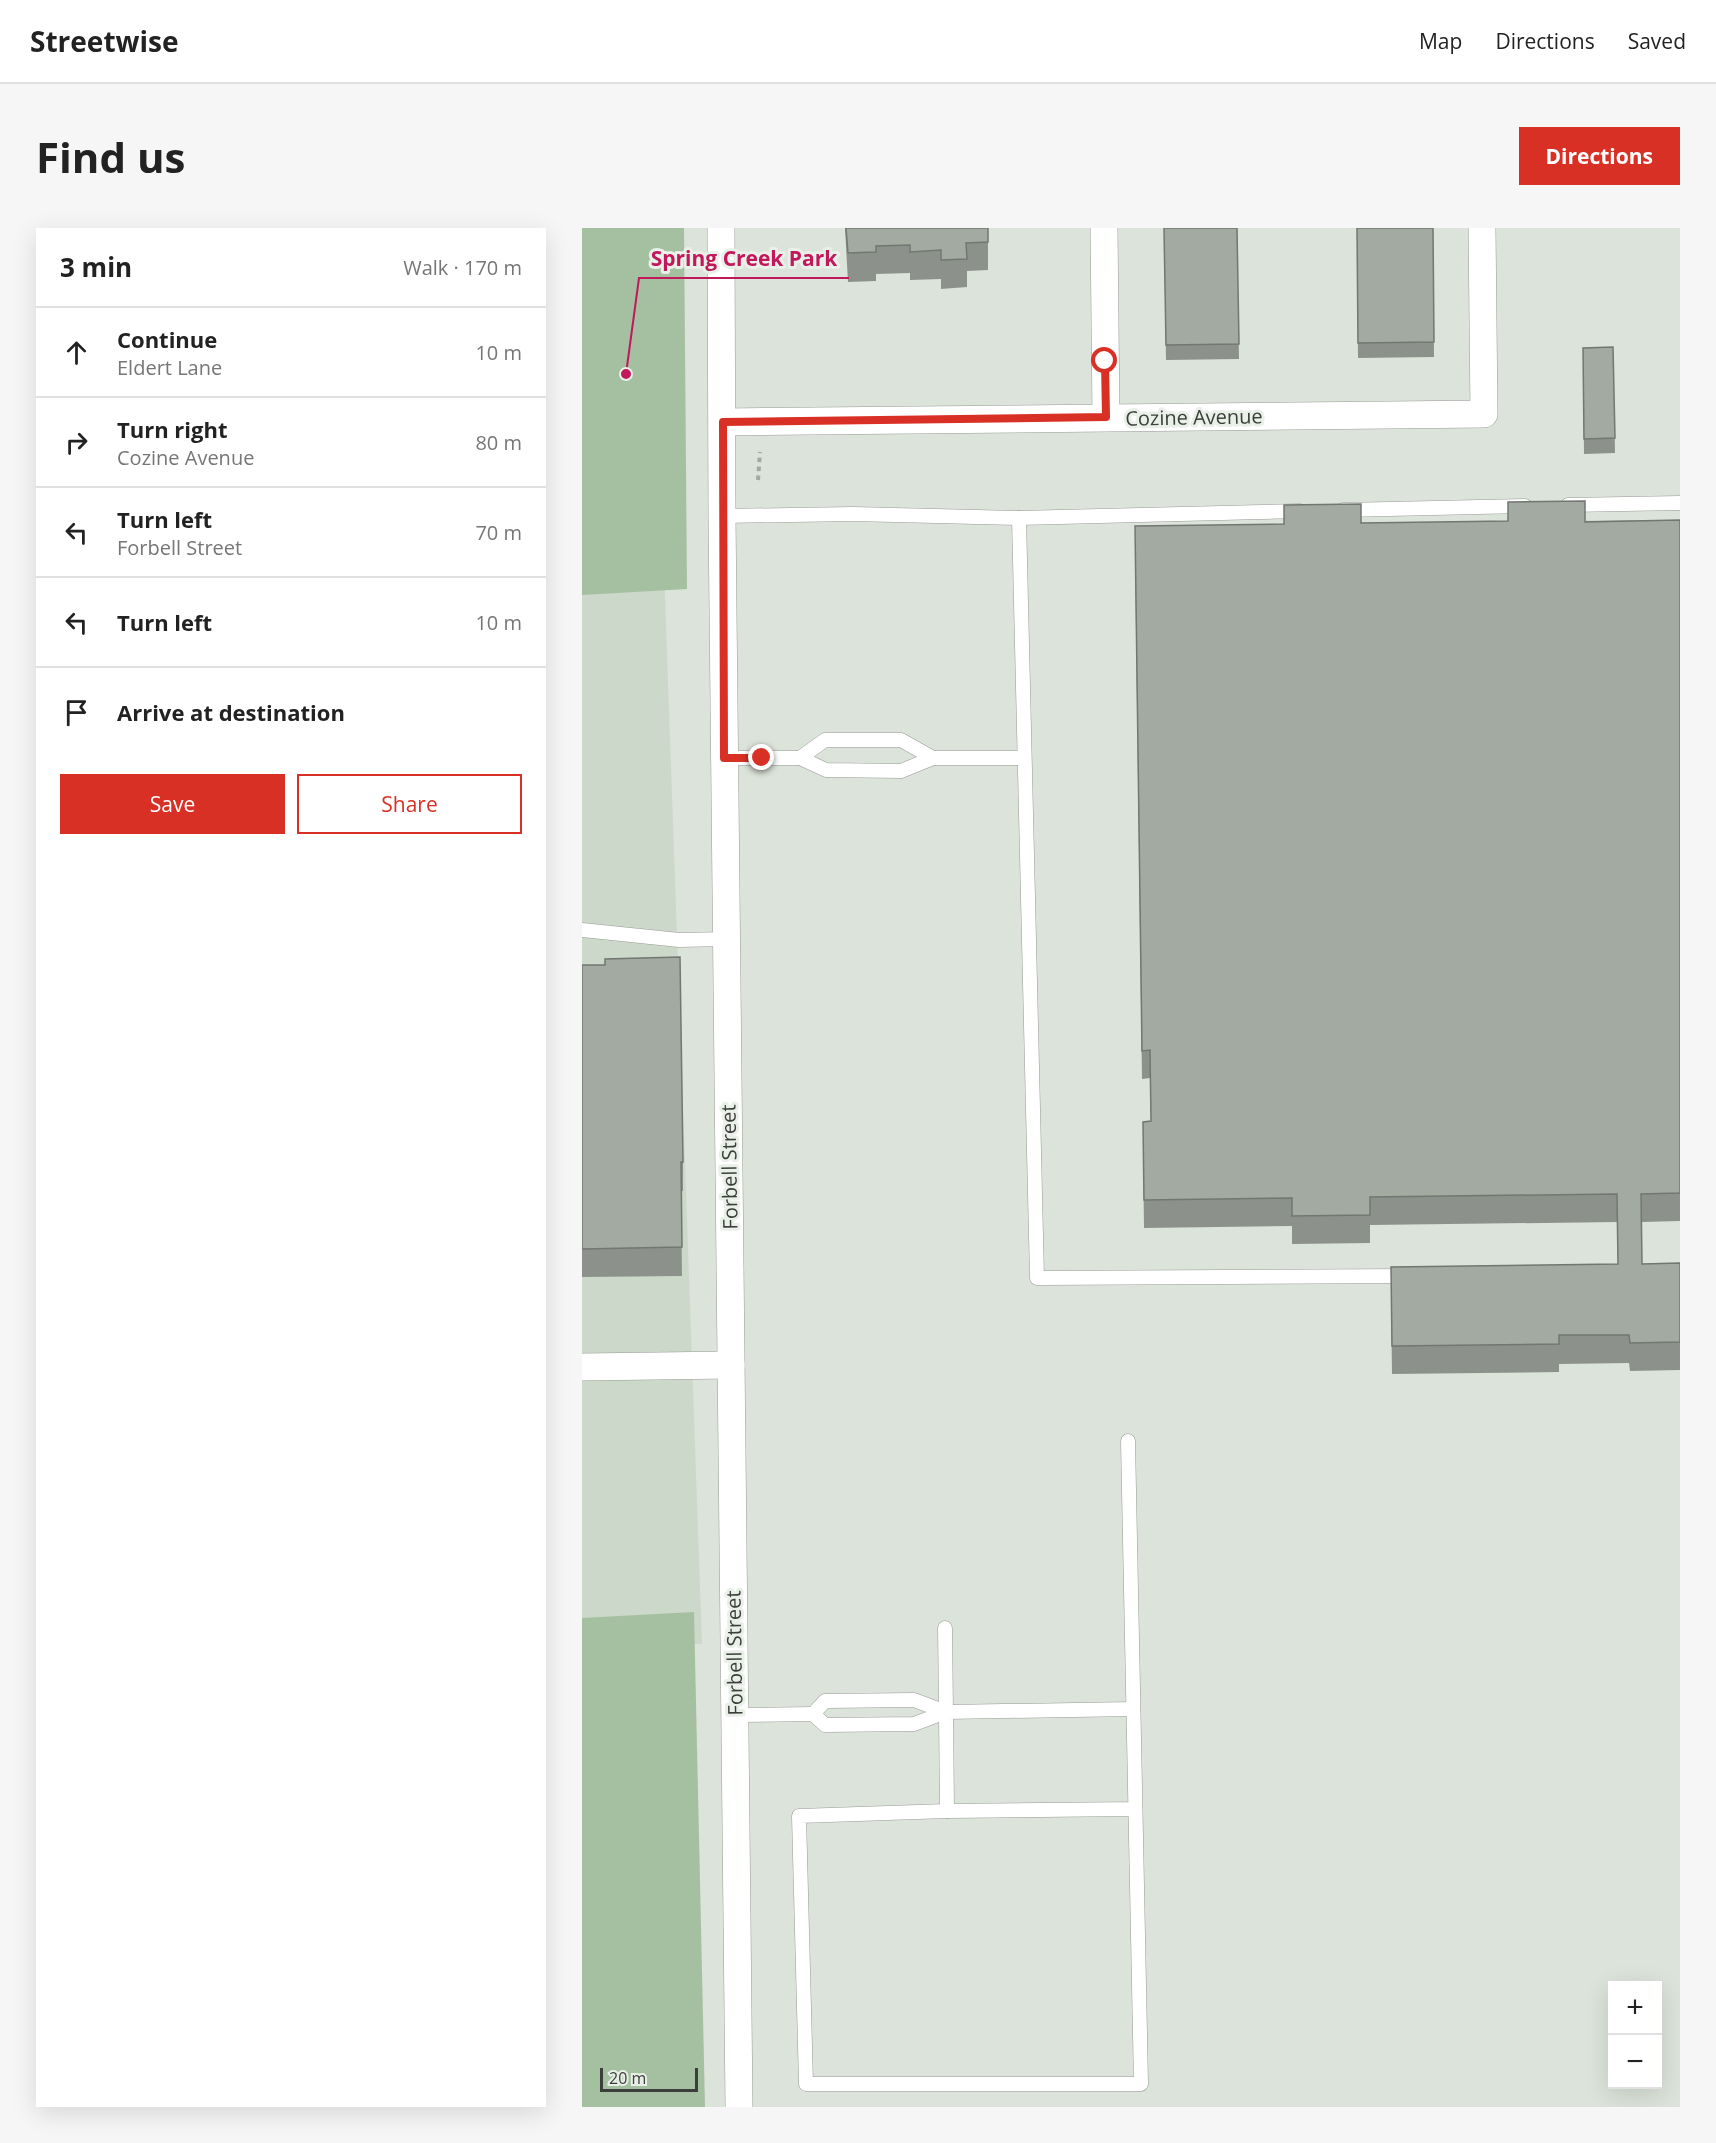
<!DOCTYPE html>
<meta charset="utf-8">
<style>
:root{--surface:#fff;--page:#f6f6f6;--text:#222;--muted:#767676;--line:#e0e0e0;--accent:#d93025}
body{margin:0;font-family:"Open Sans",sans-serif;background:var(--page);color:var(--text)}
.controls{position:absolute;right:18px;bottom:18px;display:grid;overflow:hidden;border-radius:0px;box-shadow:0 6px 24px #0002}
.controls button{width:54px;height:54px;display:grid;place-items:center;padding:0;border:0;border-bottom:2px solid var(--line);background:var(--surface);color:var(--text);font:30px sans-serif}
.scale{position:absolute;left:18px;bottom:15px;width:98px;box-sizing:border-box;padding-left:6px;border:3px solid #3b3e3a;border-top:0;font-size:16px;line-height:21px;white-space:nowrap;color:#3b3e3a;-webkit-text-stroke:4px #e9f0e8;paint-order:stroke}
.stop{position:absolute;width:18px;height:18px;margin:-14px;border:4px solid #d93025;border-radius:50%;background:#fff}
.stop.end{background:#d93025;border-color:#fff;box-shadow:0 2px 6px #0008}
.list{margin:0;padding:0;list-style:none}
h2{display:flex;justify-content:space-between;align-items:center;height:78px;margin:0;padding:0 24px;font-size:26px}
h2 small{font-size:20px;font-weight:400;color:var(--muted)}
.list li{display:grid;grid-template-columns:39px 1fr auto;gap:18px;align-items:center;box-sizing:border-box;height:90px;padding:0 24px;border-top:2px solid var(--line)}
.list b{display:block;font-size:22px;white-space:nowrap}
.list p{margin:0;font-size:20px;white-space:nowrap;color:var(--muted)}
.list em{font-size:20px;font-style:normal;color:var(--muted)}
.actions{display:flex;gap:12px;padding:18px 24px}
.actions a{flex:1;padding:14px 0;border:2px solid var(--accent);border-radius:0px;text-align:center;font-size:21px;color:var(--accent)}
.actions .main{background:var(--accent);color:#fff}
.icon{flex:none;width:33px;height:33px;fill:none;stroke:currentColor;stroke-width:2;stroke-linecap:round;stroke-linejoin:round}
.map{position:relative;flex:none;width:1098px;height:1879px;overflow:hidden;border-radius:0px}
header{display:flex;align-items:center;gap:36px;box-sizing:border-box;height:84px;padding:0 30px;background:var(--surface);border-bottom:2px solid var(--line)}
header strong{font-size:28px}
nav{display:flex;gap:33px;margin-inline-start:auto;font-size:21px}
.intro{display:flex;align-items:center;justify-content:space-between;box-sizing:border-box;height:144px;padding:0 36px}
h1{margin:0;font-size:42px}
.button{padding:15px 27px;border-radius:0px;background:var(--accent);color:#fff;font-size:21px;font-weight:700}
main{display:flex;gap:36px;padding:0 36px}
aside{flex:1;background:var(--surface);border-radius:0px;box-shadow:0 6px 24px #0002}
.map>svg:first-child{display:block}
.built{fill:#ccd8c9}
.green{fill:#a5c0a0}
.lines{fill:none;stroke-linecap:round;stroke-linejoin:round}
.service-casing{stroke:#969c94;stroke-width:15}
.minor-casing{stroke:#969c94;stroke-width:28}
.path{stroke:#a3a8a1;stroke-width:4;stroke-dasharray:4.5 4.5;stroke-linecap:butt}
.service{stroke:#fff;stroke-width:14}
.minor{stroke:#fff;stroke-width:27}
.wall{fill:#8c928b}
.building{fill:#a3aaa2;stroke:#727771;stroke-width:1.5}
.route{stroke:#d93025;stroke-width:8}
.labels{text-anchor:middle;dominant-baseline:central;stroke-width:6;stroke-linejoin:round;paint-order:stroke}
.street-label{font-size:20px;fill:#3b3e3a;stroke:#e9f0e8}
.leader{fill:none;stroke:#c2185b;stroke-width:2}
.callout-dot{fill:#c2185b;stroke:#e9f0e8;stroke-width:2}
.callout-label{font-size:21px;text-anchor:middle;font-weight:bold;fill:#c2185b;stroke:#e9f0e8;stroke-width:6;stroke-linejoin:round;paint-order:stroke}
</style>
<header>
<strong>Streetwise</strong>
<nav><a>Map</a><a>Directions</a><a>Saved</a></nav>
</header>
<div class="intro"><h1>Find us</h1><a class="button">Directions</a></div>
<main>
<aside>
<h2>3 min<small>Walk · 170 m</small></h2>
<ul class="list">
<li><svg class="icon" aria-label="ahead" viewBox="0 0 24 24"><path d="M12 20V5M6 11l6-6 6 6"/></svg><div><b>Continue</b><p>Eldert Lane</p></div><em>10 m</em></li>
<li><svg class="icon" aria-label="right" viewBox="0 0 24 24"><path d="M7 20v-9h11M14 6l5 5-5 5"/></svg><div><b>Turn right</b><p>Cozine Avenue</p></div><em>80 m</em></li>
<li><svg class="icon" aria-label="left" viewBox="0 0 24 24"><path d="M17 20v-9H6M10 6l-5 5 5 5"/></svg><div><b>Turn left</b><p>Forbell Street</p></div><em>70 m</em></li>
<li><svg class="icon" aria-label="left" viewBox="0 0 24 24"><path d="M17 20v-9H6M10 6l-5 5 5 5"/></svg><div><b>Turn left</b></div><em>10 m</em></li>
<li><svg class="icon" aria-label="arrive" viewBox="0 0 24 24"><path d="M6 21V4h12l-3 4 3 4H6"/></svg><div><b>Arrive at destination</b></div></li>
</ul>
<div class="actions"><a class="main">Save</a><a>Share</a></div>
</aside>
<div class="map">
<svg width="1098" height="1879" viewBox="0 0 1098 1879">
<rect width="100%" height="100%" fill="#dce3da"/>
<path class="built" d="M0 309 81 313 120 1416 0 1417Z"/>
<g class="green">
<path d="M0 0H102L105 361 0 367Z"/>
<path d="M112 1384 123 1879H0V1390Z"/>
</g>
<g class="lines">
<g class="service-casing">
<g id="service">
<path d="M986 277 1098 275"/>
<path d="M761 282 943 278"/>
<path d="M140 288 271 286 437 290 718 283"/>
<path d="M437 290 455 1050 826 1048"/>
<path d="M143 530H218L244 542 319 543 351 530H442"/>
<path d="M218 530 243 512H319L351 530"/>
<path d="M0 702 97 712 145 711"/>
<path d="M546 1213C550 1427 555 1641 559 1856H224L217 1588 365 1583 553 1581"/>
<path d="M363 1400 364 1484"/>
<path d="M231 1486 243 1473 332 1472 364 1484"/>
<path d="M153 1487 231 1486 243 1497 332 1496 364 1484"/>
<path d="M365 1583 364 1484 551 1481"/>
</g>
</g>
<g class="minor-casing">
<g id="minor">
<path d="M139 0 140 288 157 1879"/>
<path d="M522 0 524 189"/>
<path d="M141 194 902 186 900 0"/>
<path d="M0 1139 149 1137"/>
</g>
</g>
<path class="path" d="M176 252 178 224"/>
<use href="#service" class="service"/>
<use href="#minor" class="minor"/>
</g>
<g class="wall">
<path d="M263 0H406V42L385 43V59L359 61V51L328 52V45L294 46V53L266 54Z"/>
<path d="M582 0H655L657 131 584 132Z"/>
<path d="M775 0H851L852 129 776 130Z"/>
<path d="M1031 119 1033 225 1002 226 1001 120Z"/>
<path d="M1098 292V993L1059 994 1060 1036 1098 1035V1142L1048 1143 1047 1135 977 1136V1144L810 1146 809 1067 1036 1036 1035 994 788 997V1015L710 1016V998L562 1000 561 922 569 894 568 850 560 851 553 326 779 295Z"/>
<path d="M0 737 101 934V963H99L100 1048 0 1049Z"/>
</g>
<g class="building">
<path d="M264 0H406V14L384 15 385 31 359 32V22L328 24V17L294 18V24L266 25Z"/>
<path d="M582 0H655L657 116 584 117Z"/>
<path d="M775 0H851L852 114 776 115Z"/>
<path d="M1031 119 1033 210 1002 211 1001 120Z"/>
<path d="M1003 273V294L1098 292V965L1059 966 1060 1036 1098 1035V1114L1048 1115 1047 1107H977V1116L810 1118 809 1039 1036 1036 1035 966 788 969V987L710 988V970L562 972 561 894 569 893 568 822 560 823 553 298 702 296V277L779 276V295L926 293V274Z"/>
<path d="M98 729 101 934H99L100 1019 0 1021V737H23V731Z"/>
</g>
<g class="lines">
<path class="route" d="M180 530H142L141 194 524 189 523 133"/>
</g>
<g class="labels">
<g class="street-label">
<text transform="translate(612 189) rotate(-1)">Cozine Avenue</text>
<text transform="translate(147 939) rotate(-91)">Forbell Street</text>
<text transform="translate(152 1425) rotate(-91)">Forbell Street</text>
</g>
</g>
<path class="leader" d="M44 146L57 50H267"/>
<circle class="callout-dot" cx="44" cy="146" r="6"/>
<g class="callout-label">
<text x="162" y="38">Spring Creek Park</text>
</g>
</svg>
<div class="controls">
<button>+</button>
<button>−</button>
</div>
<div class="scale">20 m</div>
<div class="stop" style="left:523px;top:133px"></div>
<div class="stop end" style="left:180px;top:530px"></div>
</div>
</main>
